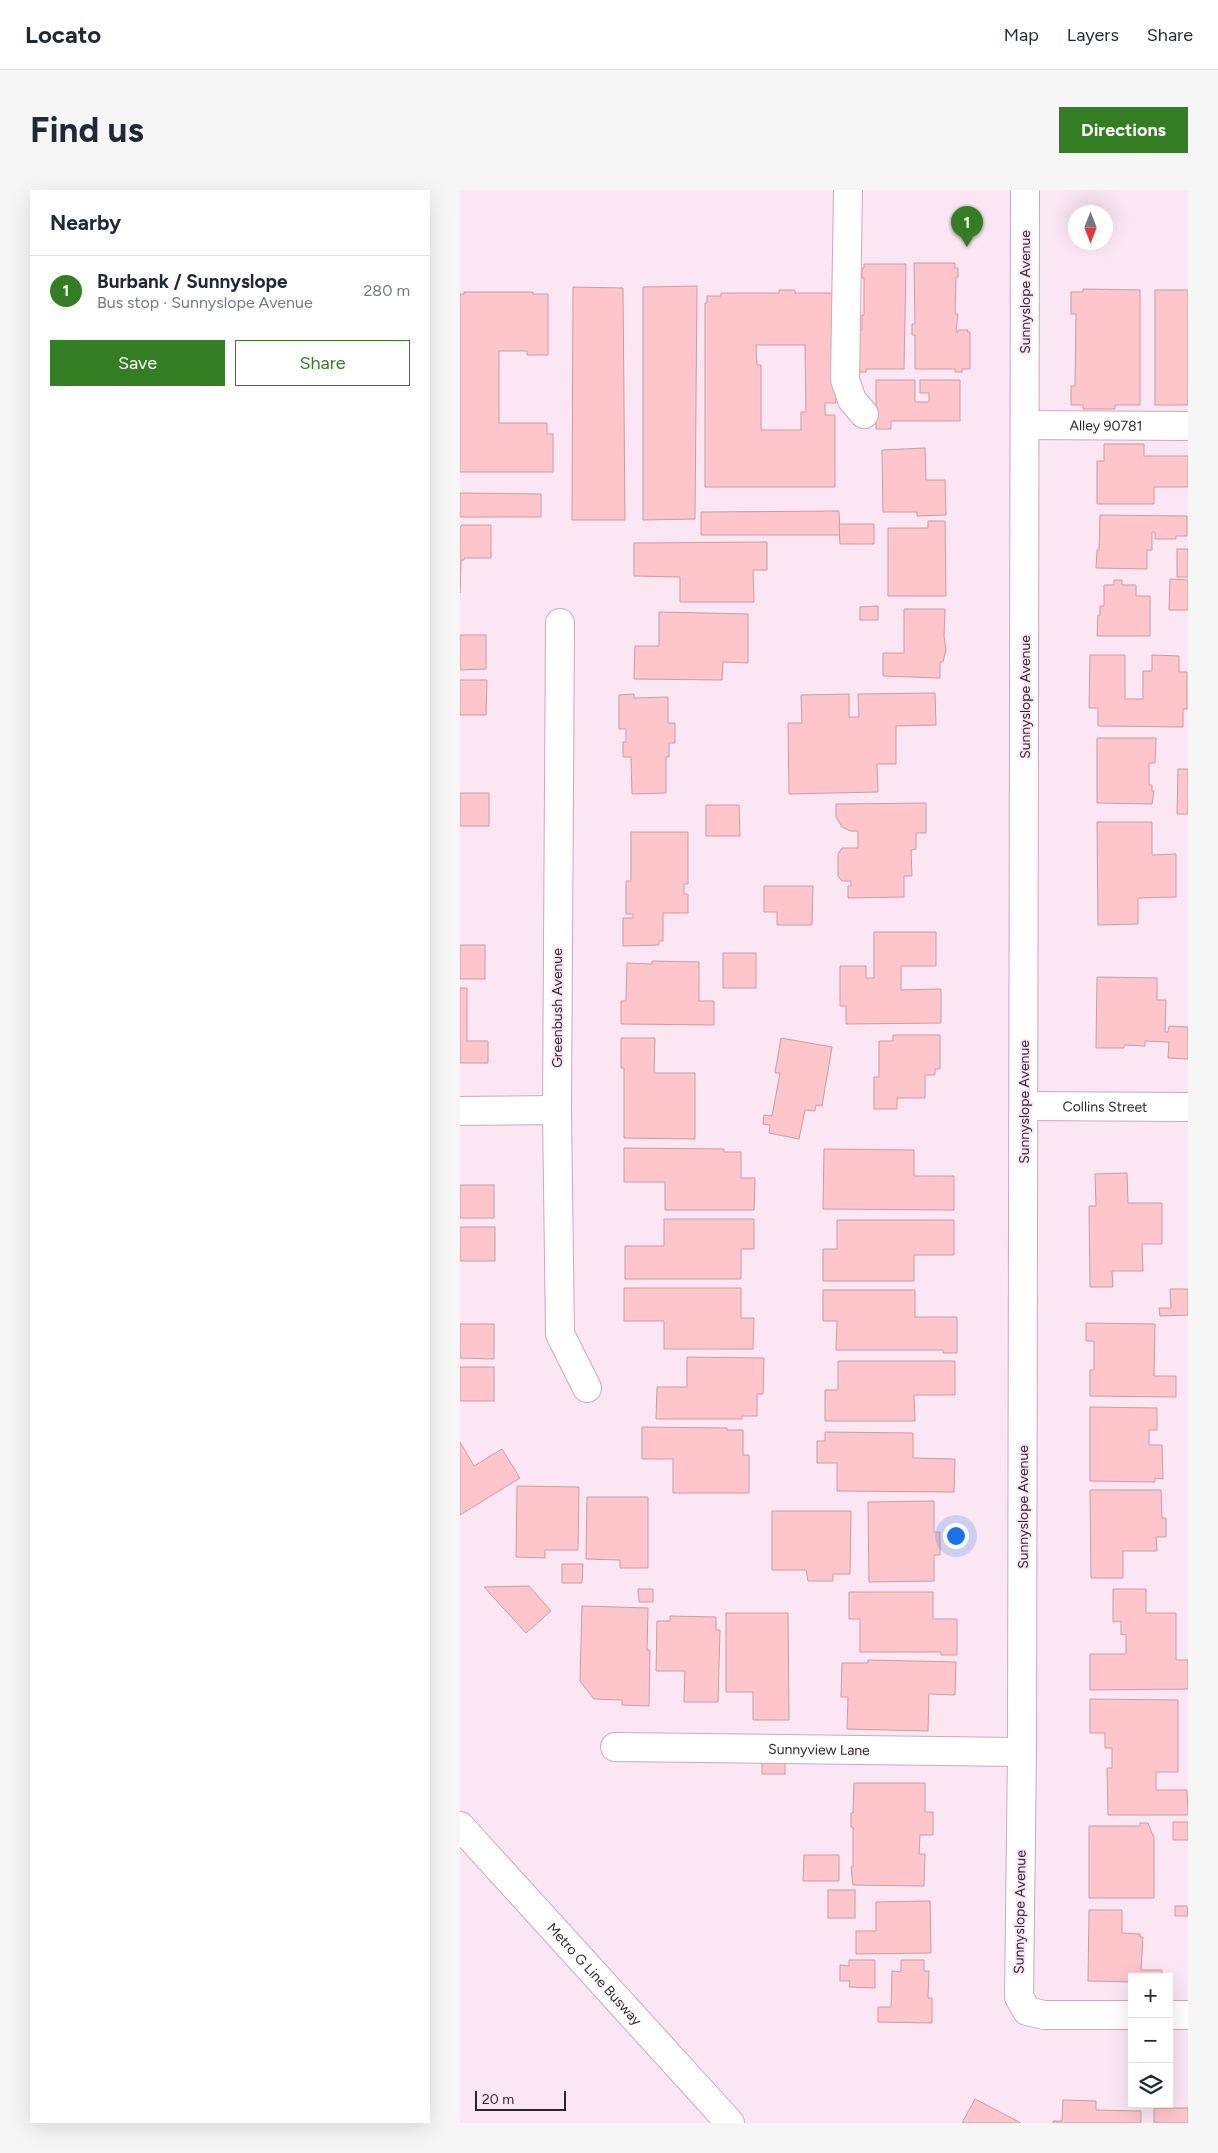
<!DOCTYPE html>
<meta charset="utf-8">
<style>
:root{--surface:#fff;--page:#f6f6f7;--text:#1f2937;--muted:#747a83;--line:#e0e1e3;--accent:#337d23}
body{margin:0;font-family:Figtree,sans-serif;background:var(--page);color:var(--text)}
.controls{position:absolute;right:15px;bottom:15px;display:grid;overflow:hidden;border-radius:0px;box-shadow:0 5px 20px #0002}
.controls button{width:45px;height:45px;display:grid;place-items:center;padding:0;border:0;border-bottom:1px solid var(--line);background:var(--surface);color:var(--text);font:25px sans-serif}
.compass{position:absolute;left:608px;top:15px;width:45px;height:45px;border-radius:50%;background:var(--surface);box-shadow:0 5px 20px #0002;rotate:180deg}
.scale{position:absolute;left:15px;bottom:12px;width:91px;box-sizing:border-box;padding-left:5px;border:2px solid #31252d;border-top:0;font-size:14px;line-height:18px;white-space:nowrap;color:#31252d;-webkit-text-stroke:4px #fbe6f3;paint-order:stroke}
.you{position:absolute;left:495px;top:1345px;width:18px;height:18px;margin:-12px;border:4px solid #fff;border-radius:50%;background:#1a73e8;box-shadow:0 0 0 8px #1a73e833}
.badge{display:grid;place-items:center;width:32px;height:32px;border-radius:50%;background:var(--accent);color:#fff;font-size:16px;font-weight:700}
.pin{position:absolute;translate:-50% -41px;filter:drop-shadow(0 1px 2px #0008)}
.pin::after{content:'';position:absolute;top:26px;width:18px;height:15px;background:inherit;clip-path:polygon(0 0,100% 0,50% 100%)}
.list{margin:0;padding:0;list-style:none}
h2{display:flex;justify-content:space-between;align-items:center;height:65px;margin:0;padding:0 20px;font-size:21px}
h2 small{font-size:16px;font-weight:400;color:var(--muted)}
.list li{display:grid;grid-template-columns:32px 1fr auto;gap:15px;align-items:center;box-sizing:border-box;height:70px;padding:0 20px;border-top:1px solid var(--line)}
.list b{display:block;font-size:19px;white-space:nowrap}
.list p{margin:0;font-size:16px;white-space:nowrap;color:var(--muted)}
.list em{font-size:16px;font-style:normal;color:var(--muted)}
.actions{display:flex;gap:10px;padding:15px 20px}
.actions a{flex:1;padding:11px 0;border:1px solid var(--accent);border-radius:0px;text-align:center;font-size:18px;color:var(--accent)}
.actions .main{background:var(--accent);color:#fff}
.icon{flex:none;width:28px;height:28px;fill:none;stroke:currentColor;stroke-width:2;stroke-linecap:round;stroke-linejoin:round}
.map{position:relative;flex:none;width:728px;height:1933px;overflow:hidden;border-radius:0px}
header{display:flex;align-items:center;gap:30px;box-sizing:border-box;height:70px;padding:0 25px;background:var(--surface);border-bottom:1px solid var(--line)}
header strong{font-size:24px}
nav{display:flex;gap:28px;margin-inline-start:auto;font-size:18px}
.intro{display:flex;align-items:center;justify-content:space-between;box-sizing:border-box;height:120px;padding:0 30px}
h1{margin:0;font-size:35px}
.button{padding:12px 22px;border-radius:0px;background:var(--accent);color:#fff;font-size:18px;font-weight:700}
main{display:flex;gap:30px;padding:0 30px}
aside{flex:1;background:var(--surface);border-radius:0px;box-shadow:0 5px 20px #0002}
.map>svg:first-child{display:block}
.building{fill:#fec5cb;stroke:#c79ea2;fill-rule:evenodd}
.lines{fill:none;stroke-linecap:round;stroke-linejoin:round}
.minor-casing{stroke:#cbaabf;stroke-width:30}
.minor{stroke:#fff;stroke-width:28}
.labels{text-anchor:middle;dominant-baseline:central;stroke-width:4;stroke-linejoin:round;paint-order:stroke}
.street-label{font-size:14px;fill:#31252d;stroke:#fbe6f3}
</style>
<header>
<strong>Locato</strong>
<nav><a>Map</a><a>Layers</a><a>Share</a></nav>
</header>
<div class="intro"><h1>Find us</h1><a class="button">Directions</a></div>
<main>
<aside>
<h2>Nearby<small></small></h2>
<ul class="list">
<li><span class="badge">1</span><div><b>Burbank / Sunnyslope</b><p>Bus stop · Sunnyslope Avenue</p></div><em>280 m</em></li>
</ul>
<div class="actions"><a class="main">Save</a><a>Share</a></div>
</aside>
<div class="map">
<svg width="728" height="1933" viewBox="0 0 728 1933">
<rect width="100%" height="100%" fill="#fbe6f3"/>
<g class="building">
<path d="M454 73H495V78H498V87H496L495 124H498L496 142H498V140H508L507 142H510V179H502V182H495V179H455V145H452V134H455Z"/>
<path d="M404 74H446L444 179H406V182H398L392 140H402V125H404V88H402V78H404Z"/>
<path d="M237 96 235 329 183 330V97Z"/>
<path d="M113 97 163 98 165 330H112Z"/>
<path d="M623 99 680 100V215H655V219H623V215H611V196H615L616 124H611V102H623Z"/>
<path d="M319 100H335V103H373L375 127 376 213H365V225H375V297H245V113H247V106H261V103H319ZM296 155H345L346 222H341V240H301V175H297Z"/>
<rect x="695" y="100" width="33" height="115"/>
<path d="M4 102H73V104H88V165H67V161H39V233H87V244H93V282H0V104H4Z"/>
<path d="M416 190H455V212H469V203H460V190H500V231H431V239H416Z"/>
<path d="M644 254H684V266H728V297H694V314H637V271H644Z"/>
<path d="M465 258 466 290H485L486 325 457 326V322H423L422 260Z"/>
<path d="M0 303 81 304V327H0Z"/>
<path d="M379 321 380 345H241V322Z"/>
<path d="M640 325 727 326V346H716V349H695V342H692V360H687V379L636 378 637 360H639Z"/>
<path d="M468 331H485L486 406H428V338H468Z"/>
<path d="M379 334H414V354H380Z"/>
<path d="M2 335H31V368H4V370H1L0 403V337Z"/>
<path d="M307 352V380H293L294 412H220V387L174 386V353Z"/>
<rect x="717" y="359" width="11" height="28"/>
<path d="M710 389 728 390V420H709Z"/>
<path d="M654 390H662V395H676V406H690V446H637L638 425H640V416H644V395H654Z"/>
<path d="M418 416V430H400V417Z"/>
<path d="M444 419H485L484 447 486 459 483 472H480V488L423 486V463H444Z"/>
<path d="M199 422 288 424V473L263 472 262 490 174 489 175 456H199Z"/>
<path d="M0 445H26V479L0 480Z"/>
<path d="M630 465H665V509H683V481H692V465L719 466V482H727V519H723V537L638 536V518H629Z"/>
<path d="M0 490H27L26 525H0Z"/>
<path d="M475 503 476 535 436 536V574H417L418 602 329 604 328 533H342L341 505 389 504V527H399L398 504Z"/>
<path d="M174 504V508L208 507V533H215V553H209V567H206V603L172 604 171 567H163V552H166V539H159V505Z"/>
<path d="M637 548H696L695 573H689V595H692V601H694L692 614 637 613Z"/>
<path d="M718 579H728V624H717Z"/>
<rect x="0" y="603" width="29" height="33"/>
<path d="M466 613V643H456V659L451 660 452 686H444V707L388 708V696H391V691H382L378 686V664L382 658H398V641H391L382 637 376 627V614Z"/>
<path d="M246 615H279L280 646H246Z"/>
<path d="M637 632H692V665L716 664V707L678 708V734L638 735Z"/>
<path d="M171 642H228V694H224V704H228V723H203V751H199V755L163 756V728H173V724H166V691H171Z"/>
<path d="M304 696H353L352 735H317V722H304Z"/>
<path d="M414 742H476V776H441V800L481 799V833L386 834V816H380V776H406V788H414Z"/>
<rect x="0" y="755" width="25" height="34"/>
<rect x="263" y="763" width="33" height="35"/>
<path d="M192 771 239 772V811H254V835L161 834V811H166L167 773 192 774Z"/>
<path d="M637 787 697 788V810H706L705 842H708L709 836 728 837V869L708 868 709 852 685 851V856L664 855V858H636Z"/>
<path d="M0 798H7V851H28V873H0Z"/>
<path d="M433 845H480V879H475V885H465V908H437V919H414V887H419V851H433Z"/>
<path d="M161 848H195L194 883H235V949L164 948V878H161Z"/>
<path d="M321 848 372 857 362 916 356 915 355 921 345 920 339 949 309 943 310 935 303 934 304 925 312 926 320 883H315Z"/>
<path d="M164 958 264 959V962H281V988H295L294 1020H205V992H164Z"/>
<path d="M364 959 454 960V986H494V1020L363 1019Z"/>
<path d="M667 983 668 1013H702V1054H682L683 1081H652L653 1097H630L629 1016H636L635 984Z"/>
<rect x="0" y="995" width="34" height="33"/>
<path d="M204 1029H294V1059H281V1089H165V1056H204Z"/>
<path d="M377 1030H494V1065H454V1091H363V1059H377Z"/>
<rect x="0" y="1037" width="35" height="34"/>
<path d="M164 1098H281V1128H294L293 1159H204V1131H164Z"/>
<path d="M710 1099H728V1125L700 1126 699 1118H711Z"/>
<path d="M363 1100H455V1127H497V1163H483V1160H376L377 1131H363Z"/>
<path d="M626 1133 695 1134 694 1186H716V1207L630 1206V1180H634V1151H626Z"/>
<path d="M0 1134H34V1169L0 1168Z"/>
<path d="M227 1167 304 1168 303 1204H297V1226H282V1229H196L197 1197H227Z"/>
<path d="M378 1171H495V1205H454L455 1231H365V1200H378Z"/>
<rect x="0" y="1177" width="34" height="34"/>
<path d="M630 1217 697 1218V1240H689V1255H702L703 1289 695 1288V1292L630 1291Z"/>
<path d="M182 1237 267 1238V1240H283V1265H289V1303H213V1269H182Z"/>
<path d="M365 1242 453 1243V1268L495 1269 494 1302 377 1301V1273H357V1251H365Z"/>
<path d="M0 1252 14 1276 42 1259 60 1288 0 1325Z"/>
<path d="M57 1296 119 1297 118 1360H85V1368L56 1367Z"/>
<path d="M630 1300H701L702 1328H706V1347H696L697 1361H663V1388H631Z"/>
<path d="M127 1307H188V1378H160V1370L126 1369Z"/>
<path d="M474 1311V1342H480V1365H474V1391L409 1392 408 1312Z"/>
<path d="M312 1321H391L390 1384H373V1391H348L346 1380H312Z"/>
<path d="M102 1374H123L122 1393H102Z"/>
<path d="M69 1396 91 1421 66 1443 24 1397Z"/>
<path d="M178 1399H193V1412H179Z"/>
<path d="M653 1399H686V1423H716V1470H728V1499L630 1500V1464H666V1444L661 1445V1431L653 1432Z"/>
<path d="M389 1402H473V1429H497V1465H481V1462H400V1429H389Z"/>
<path d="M122 1416 188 1418 187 1460H190L189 1516 162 1515V1510L134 1509 120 1491Z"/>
<path d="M266 1423H328L329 1530H293V1502H266Z"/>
<path d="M210 1426 256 1427V1440H260L258 1512H224L225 1481H196L197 1431H210Z"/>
<path d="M408 1470 496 1472 495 1505 469 1504 468 1541 387 1539 388 1507H381L382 1473H408Z"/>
<path d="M630 1509 718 1510V1582H696V1600H727L728 1625H648L647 1578H652V1558H645V1543H630Z"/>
<rect x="302" y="1572" width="23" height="12"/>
<path d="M394 1593H465V1622H473V1645H460L459 1664H465L464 1696 393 1695 391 1677H393V1637H391V1623H393Z"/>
<rect x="713" y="1632" width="15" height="18"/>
<path d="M680 1633H688L694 1648V1708H629V1636H680Z"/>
<path d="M344 1665H379V1691H343Z"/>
<rect x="368" y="1700" width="27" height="28"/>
<path d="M470 1711 471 1763 396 1764V1741H416V1712Z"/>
<path d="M715 1716H727L728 1726H715Z"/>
<path d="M629 1720H662V1743L680 1744V1747H683L681 1780H702V1787H672V1792L628 1791Z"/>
<path d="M389 1770H415V1798L389 1797 390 1791H380V1775L389 1776Z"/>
<path d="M441 1770H464V1781H469L468 1808H472V1833L418 1832V1817H431L432 1781 441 1782Z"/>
<path d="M515 1909 561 1933H502Z"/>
<path d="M603 1910 636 1911V1920L681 1921V1933H593V1931H602Z"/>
<rect x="694" y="1918" width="34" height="15"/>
</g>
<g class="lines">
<g class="minor-casing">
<g id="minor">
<path d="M388 0 385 190 392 210 404 224"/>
<path d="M565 0 562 1562 559 1807 567 1821 584 1825H672"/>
<path id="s1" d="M565 235 728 236"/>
<path d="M100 433 97 920 100 1144 127 1198"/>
<path id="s2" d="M564 916 728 917"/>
<path d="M0 921 97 920"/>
<path id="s3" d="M155 1557 562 1562"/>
<path id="s4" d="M0 1636 270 1933"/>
<path d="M709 1825H728"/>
</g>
</g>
<use href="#minor" class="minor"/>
</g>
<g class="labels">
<g class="street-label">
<text transform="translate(565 102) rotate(-90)">Sunnyslope Avenue</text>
<text stroke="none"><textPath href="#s1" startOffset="81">Alley 90781</textPath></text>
<text transform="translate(565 507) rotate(-90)">Sunnyslope Avenue</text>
<text transform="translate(97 818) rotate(-90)">Greenbush Avenue</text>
<text transform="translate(564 912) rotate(-90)">Sunnyslope Avenue</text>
<text stroke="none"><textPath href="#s2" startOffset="81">Collins Street</textPath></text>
<text transform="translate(563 1317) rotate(-90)">Sunnyslope Avenue</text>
<text stroke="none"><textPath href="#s3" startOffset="204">Sunnyview Lane</textPath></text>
<text transform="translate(560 1722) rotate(-89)">Sunnyslope Avenue</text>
<text stroke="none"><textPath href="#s4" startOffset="200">Metro G Line Busway</textPath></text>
</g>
</g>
</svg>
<div class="controls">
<button>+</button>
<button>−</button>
<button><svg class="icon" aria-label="layers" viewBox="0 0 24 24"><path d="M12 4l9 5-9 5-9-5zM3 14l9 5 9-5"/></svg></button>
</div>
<svg class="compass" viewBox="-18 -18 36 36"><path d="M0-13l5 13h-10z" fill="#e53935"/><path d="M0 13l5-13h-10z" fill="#747a83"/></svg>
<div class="scale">20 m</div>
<div class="you"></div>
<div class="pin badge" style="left:507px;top:57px">1</div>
</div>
</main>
